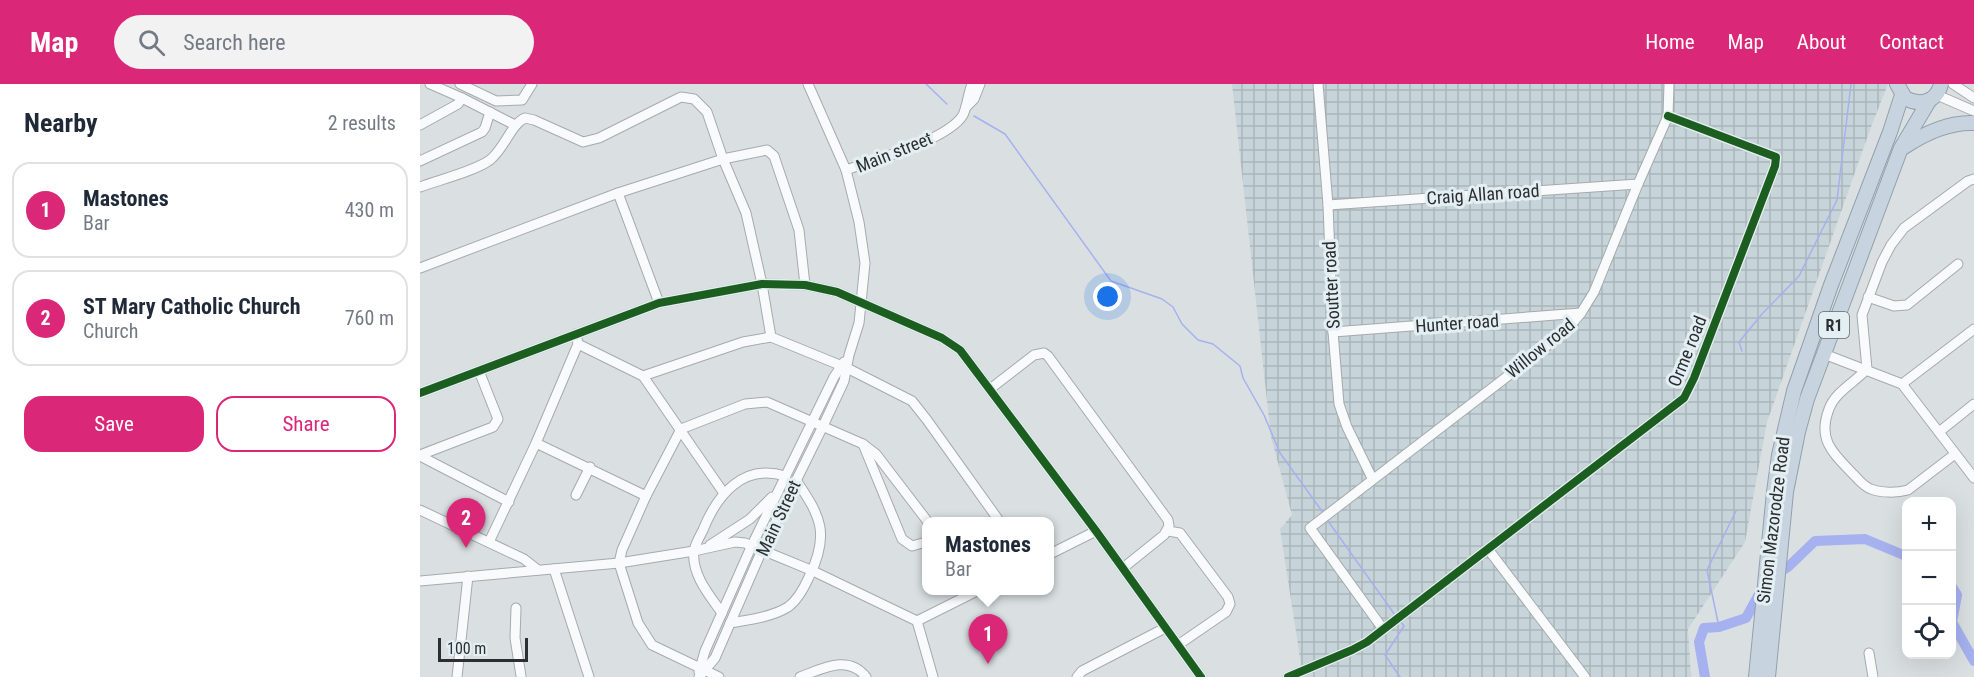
<!DOCTYPE html>
<meta charset="utf-8">
<style>
:root{--surface:#fff;--page:#f2f2f3;--text:#1f2937;--muted:#747a83;--line:#e0e1e3;--accent:#db2777}
body{margin:0;font-family:"Roboto Condensed",sans-serif;background:var(--page);color:var(--text)}
.controls{position:absolute;right:18px;bottom:18px;display:grid;overflow:hidden;border-radius:12px;box-shadow:0 6px 24px #0002}
.controls button{width:54px;height:54px;display:grid;place-items:center;padding:0;border:0;border-bottom:2px solid var(--line);background:var(--surface);color:var(--text);font:30px sans-serif}
.scale{position:absolute;left:18px;bottom:15px;width:90px;box-sizing:border-box;padding-left:6px;border:3px solid #2b2f31;border-top:0;font-size:16px;line-height:21px;white-space:nowrap;color:#2b2f31;-webkit-text-stroke:4px #e4eff3;paint-order:stroke}
.you{position:absolute;left:688px;top:213px;width:21px;height:21px;margin:-15px;border:4px solid #fff;border-radius:50%;background:#1a73e8;box-shadow:0 0 0 9px #1a73e833}
.badge{display:grid;place-items:center;width:39px;height:39px;border-radius:50%;background:var(--accent);color:#fff;font-size:20px;font-weight:700}
.pin{position:absolute;translate:-50% -50px;filter:drop-shadow(0 2px 3px #0008)}
.pin::after{content:'';position:absolute;top:32px;width:21px;height:18px;background:inherit;clip-path:polygon(0 0,100% 0,50% 100%)}
.popup{position:absolute;left:502px;top:433px;width:132px;height:78px;box-sizing:border-box;display:grid;place-content:center;border-radius:12px;background:var(--surface);filter:drop-shadow(0 2px 4px #0005);font-size:20px;white-space:nowrap;color:var(--muted)}
.popup b{font-size:22px;color:var(--text)}
.popup::after{content:'';position:absolute;left:50%;top:100%;margin-left:-12px;border:12px solid transparent;border-top-color:var(--surface)}
.list{margin:0;padding:0;list-style:none}
h2{display:flex;justify-content:space-between;align-items:center;height:78px;margin:0;padding:0 24px;font-size:26px}
h2 small{font-size:20px;font-weight:400;color:var(--muted)}
.list li{display:grid;grid-template-columns:39px 1fr auto;gap:18px;align-items:center;box-sizing:border-box;height:96px;margin:0 12px 12px;padding:0 12px;border:2px solid var(--line);border-radius:18px}
.list b{display:block;font-size:22px;white-space:nowrap}
.list p{margin:0;font-size:20px;white-space:nowrap;color:var(--muted)}
.list em{font-size:20px;font-style:normal;color:var(--muted)}
.actions{display:flex;gap:12px;padding:18px 24px}
.actions a{flex:1;padding:14px 0;border:2px solid var(--accent);border-radius:18px;text-align:center;font-size:21px;color:var(--accent)}
.actions .main{background:var(--accent);color:#fff}
.icon{flex:none;width:33px;height:33px;fill:none;stroke:currentColor;stroke-width:2;stroke-linecap:round;stroke-linejoin:round}
.map{position:relative;flex:none;width:1554px;height:593px;overflow:hidden}
header{display:flex;align-items:center;gap:36px;box-sizing:border-box;height:84px;padding:0 30px;background:var(--accent);color:#fff}
header strong{font-size:28px}
nav{display:flex;gap:33px;margin-inline-start:auto;font-size:21px}
.search{width:420px;height:54px;background:var(--page);display:flex;align-items:center;gap:15px;box-sizing:border-box;padding:0 21px;border-radius:33px;color:var(--muted);font-size:22px}
main{display:flex}
aside{flex:1;background:var(--surface)}
.map>svg:first-child{display:block}
.industrial{fill:url(#industrial-grid)}
.lines{fill:none;stroke-linecap:round;stroke-linejoin:round}
.stream{stroke:#a6b1ef;stroke-width:1.5}
.river{stroke:#a6b1ef;stroke-width:10}
.minor-casing{stroke:#a5aaac;stroke-width:11}
.highway-casing{stroke:#91a0ac;stroke-width:16}
.minor{stroke:#f9fafb;stroke-width:9}
.highway{stroke:#c7d4df;stroke-width:14}
.cycleway-casing{stroke:#e4eff3;stroke-width:11}
.cycleway{stroke:#1b5e20;stroke-width:8}
.labels{text-anchor:middle;dominant-baseline:central;stroke-width:6;stroke-linejoin:round;paint-order:stroke}
.shield{fill:#e4eff3;stroke:#62696b;stroke-width:1.5}
.shield-label{font-size:16px;font-weight:bold;fill:#2b2f31}
.street-label{font-size:18px;fill:#2b2f31;stroke:#e4eff3}
</style>
<header>
<strong>Map</strong>
<div class="search"><svg class="icon" aria-label="search" viewBox="0 0 24 24"><circle cx="10" cy="10" r="6"/><path d="M15 15l6 6"/></svg>Search here</div>
<nav><a>Home</a><a>Map</a><a>About</a><a>Contact</a></nav>
</header>
<main>
<aside>
<h2>Nearby<small>2 results</small></h2>
<ul class="list">
<li><span class="badge">1</span><div><b>Mastones</b><p>Bar</p></div><em>430 m</em></li>
<li><span class="badge">2</span><div><b>ST Mary Catholic Church</b><p>Church</p></div><em>760 m</em></li>
</ul>
<div class="actions"><a class="main">Save</a><a>Share</a></div>
</aside>
<div class="map">
<svg width="1554" height="593" viewBox="0 0 1554 593">
<defs>
<pattern id="industrial-grid" width="8" height="8" patternUnits="userSpaceOnUse" patternTransform="scale(1.5)"><rect width="8" height="8" fill="#c7d4d9"/><path d="M0 4h8M4 0v8" fill="none" stroke="#abb6bb"/></pattern>
</defs>
<rect width="100%" height="100%" fill="#dae0e2"/>
<path class="industrial" d="M812 0H1468L1451 43 1347 338 1325 458 1268 545 1271 593H883L860 445 872 431 851 353Z"/>
<g class="lines">
<g class="stream">
<path d="M506 0 527 20"/>
<path d="M554 32 585 50 691 197 742 215 753 223 762 240 778 256 793 260 820 282 823 294 844 331 860 369 904 430"/>
<path d="M1322 267 1319 258 1342 230 1379 192 1417 116 1431 0"/>
<path d="M908 437 975 531"/>
<path d="M980 537 984 542 965 571 980 593"/>
<path d="M1299 543 1287 486 1316 427"/>
</g>
<g class="river">
<path d="M1353 492 1368 483 1395 457 1445 455 1486 472"/>
<path d="M1532 503 1537 511 1532 538 1554 577"/>
<path d="M1285 593 1279 558 1284 544 1299 543 1326 534 1343 503"/>
</g>
<g class="minor-casing">
<g id="minor">
<path d="M10 0 42 14 95 41"/>
<path d="M40 0 76 17 102 16 112 0"/>
<path d="M898 0 908 121 913 248 919 320 927 343 952 394"/>
<path d="M1533 0 1554 14"/>
<path d="M1517 11 1554 27"/>
<path d="M546 23 554 15 560 0"/>
<path d="M0 41 38 20 42 14"/>
<path d="M0 77 62 48 65 44 70 28"/>
<path d="M426 86C454 76 528 56 543 31 547 23 548 10 552 0"/>
<path d="M0 103C19 96 55 87 70 76 85 64 91 40 105 34L114 36 163 58 179 54 261 13 274 15 287 28 303 75 326 129 342 200 351 253"/>
<path d="M198 109 239 219"/>
<path d="M908 121 1218 100"/>
<path d="M0 184 198 109 303 75 347 66 354 72 379 146 385 201"/>
<path d="M1448 213 1474 222 1487 221 1538 180"/>
<path d="M913 248 1161 229"/>
<path d="M156 250 158 260 223 292 303 408"/>
<path d="M1404 270 1482 300 1554 394"/>
<path d="M223 292 323 258 351 253 427 284 492 317 507 336 580 438"/>
<path d="M1482 300 1554 245"/>
<path d="M570 305 614 271 624 269 628 272 748 436 749 442 744 451 703 484"/>
<path d="M0 309 239 219 342 200 385 201 417 208 522 254 540 266 676 447 781 593"/>
<path d="M1519 348 1554 320"/>
<path d="M116 359 226 412"/>
<path d="M443 360 482 455 492 462 506 458"/>
<path d="M1535 370 1488 406C1477 409 1461 409 1451 405 1444 403 1438 395 1433 390 1413 369 1397 356 1409 325 1415 308 1435 298 1447 285L1442 231 1462 178 1471 161 1484 144 1548 97 1554 95"/>
<path d="M0 371 73 343 78 335 59 287"/>
<path d="M0 372 89 418"/>
<path d="M156 411 170 383"/>
<path d="M0 426 104 475 118 486"/>
<path d="M748 447 760 449 808 513 810 520 806 528 758 561"/>
<path d="M69 458 116 359 158 260"/>
<path d="M290 461 330 435 352 413"/>
<path d="M1068 465 1165 593"/>
<path d="M630 470 676 447"/>
<path d="M134 485 169 593"/>
<path d="M0 497 199 479 274 467 315 458 325 459 393 487 497 537 559 506"/>
<path d="M96 524 95 554 101 592"/>
<path d="M302 529C290 512 271 490 274 467 275 460 280 452 283 446 297 411 323 379 365 392"/>
<path d="M497 537 513 593"/>
<path d="M310 539C328 536 352 533 368 523 378 516 384 504 389 493 410 450 401 433 376 396"/>
<path d="M963 545 890 444 1145 248 1161 229 1174 208 1218 100 1248 32 1249 0"/>
<path d="M1449 569 1453 593"/>
<path d="M279 588 285 567 332 461 414 293 424 278"/>
<path d="M37 593 48 492"/>
<path d="M279 593 295 574 342 466 403 342 424 297 429 271 439 239 445 179 439 138 426 86 388 0"/>
<path d="M299 593 232 561 218 539 199 479 202 466 226 412 261 345 325 320 347 318 443 360 456 370 508 438"/>
<path d="M380 593C402 585 428 570 446 593"/>
<path d="M657 593 662 587 745 544"/>
<path d="M868 593 932 566 947 558 1264 314 1274 294 1355 82 1356 73 1248 32"/>
</g>
</g>
<g class="highway-casing">
<g id="highway">
<path d="M1477 0 1485 14C1501 23 1517 17 1521 0"/>
<path d="M1484 63C1505 49 1528 38 1554 39"/>
<path d="M1336 593 1354 408 1359 371 1374 307 1411 201 1470 48 1482 11"/>
<path d="M1348 593 1366 408 1378 348 1387 315 1481 64 1509 17"/>
</g>
</g>
<use href="#minor" class="minor"/>
<use href="#highway" class="highway"/>
<g class="cycleway-casing">
<g id="cycleway">
<path d="M0 309 239 219 342 200 385 201 417 208 522 254 540 266 676 447 781 593"/>
<path d="M868 593 932 566 947 558 1264 314 1274 294 1355 82 1356 73 1248 32"/>
</g>
</g>
<use href="#cycleway" class="cycleway"/>
</g>
<g class="labels">
<rect class="shield" x="1399" y="228" width="30" height="26" rx="4.5"/>
<g class="shield-label">
<text x="1414" y="241">R1</text>
</g>
<g class="street-label">
<text transform="translate(474 68) rotate(-22)">Main street</text>
<text transform="translate(1063 110) rotate(-4)">Craig Allan road</text>
<text transform="translate(911 201) rotate(-93)">Soutter road</text>
<text transform="translate(1037 239) rotate(-4)">Hunter road</text>
<text transform="translate(1120 264) rotate(-39)">Willow road</text>
<text transform="translate(1267 267) rotate(-68)">Orme road</text>
<text transform="translate(358 434) rotate(-65)">Main Street</text>
<text transform="translate(1353 436) rotate(-83)">Simon Mazorodze Road</text>
</g>
</g>
</svg>
<div class="controls">
<button>+</button>
<button>−</button>
<button><svg class="icon" aria-label="locate" viewBox="0 0 24 24"><circle cx="12" cy="12" r="6"/><path d="M12 2v4M12 18v4M2 12h4M18 12h4"/></svg></button>
</div>
<div class="scale">100 m</div>
<div class="you"></div>
<div class="pin badge" style="left:568px;top:580px">1</div>
<div class="popup"><b>Mastones</b>Bar</div>
<div class="pin badge" style="left:46px;top:464px">2</div>
</div>
</main>
